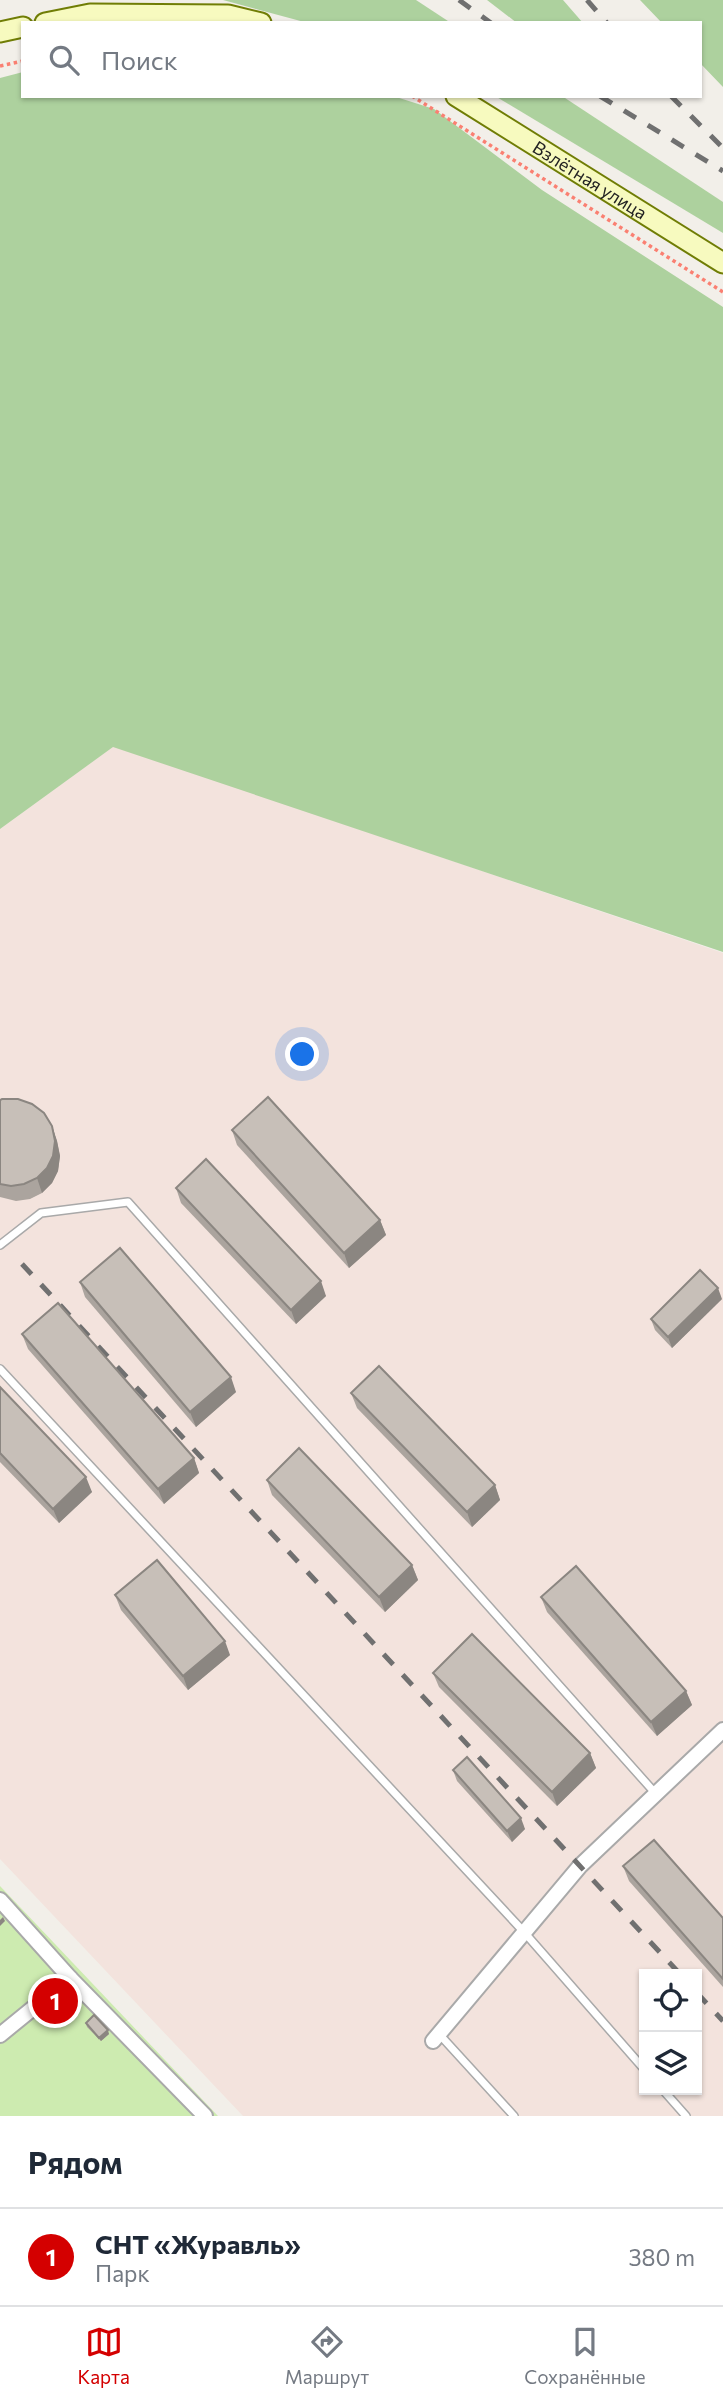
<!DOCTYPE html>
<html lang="ru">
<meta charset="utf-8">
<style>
:root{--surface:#fff;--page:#f6f6f7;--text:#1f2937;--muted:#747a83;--line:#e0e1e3;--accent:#d40000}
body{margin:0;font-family:Commissioner,sans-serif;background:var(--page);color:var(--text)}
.controls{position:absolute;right:21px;bottom:21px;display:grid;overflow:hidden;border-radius:0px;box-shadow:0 2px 5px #0004}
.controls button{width:63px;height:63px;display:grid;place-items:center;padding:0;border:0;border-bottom:2px solid var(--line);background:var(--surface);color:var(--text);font:35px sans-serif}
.you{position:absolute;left:303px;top:1055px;width:24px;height:24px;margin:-18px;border:5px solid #fff;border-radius:50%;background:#1a73e8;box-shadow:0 0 0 10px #1a73e833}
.badge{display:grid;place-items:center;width:46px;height:46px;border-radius:50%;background:var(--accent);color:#fff;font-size:23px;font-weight:700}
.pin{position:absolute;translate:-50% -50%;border:4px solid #fff;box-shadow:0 2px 7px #0006}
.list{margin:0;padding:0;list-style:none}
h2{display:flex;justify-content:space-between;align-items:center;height:91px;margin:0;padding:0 28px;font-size:30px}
h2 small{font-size:23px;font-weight:400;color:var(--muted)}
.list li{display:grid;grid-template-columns:46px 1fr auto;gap:21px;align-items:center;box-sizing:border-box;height:98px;padding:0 28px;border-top:2px solid var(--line)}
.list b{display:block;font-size:26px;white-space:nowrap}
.list p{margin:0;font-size:23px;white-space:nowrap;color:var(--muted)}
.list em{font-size:23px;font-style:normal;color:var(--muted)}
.icon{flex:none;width:38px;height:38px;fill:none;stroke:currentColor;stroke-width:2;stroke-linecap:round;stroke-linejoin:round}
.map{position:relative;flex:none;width:723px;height:2116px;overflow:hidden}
.search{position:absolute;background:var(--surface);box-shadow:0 2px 5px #0004;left:21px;right:21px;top:21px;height:77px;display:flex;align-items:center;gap:18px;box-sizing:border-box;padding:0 24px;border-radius:0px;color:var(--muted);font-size:26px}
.sheet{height:189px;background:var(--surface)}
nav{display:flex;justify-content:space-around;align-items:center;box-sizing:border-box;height:98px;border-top:2px solid var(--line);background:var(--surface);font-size:19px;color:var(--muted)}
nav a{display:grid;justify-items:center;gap:4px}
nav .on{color:var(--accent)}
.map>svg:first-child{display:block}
.military{fill:#f3e3dd;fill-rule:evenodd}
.grass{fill:#cdebb0}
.forest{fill:#add19e}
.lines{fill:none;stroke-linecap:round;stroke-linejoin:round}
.lane-casing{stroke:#a9a9a9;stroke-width:10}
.street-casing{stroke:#a9a9a9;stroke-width:18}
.secondary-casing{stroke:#707d05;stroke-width:23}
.path{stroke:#fa8072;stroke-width:3.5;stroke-dasharray:3.5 3.5;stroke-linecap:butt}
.lane{stroke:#fff;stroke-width:7}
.street{stroke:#fff;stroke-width:14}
.secondary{stroke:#f7fabf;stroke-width:19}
.rail{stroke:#707070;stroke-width:5;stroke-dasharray:14 14;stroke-linecap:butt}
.wall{fill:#aba49e}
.shaded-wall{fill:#8b8681}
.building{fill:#c7bfb8;stroke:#8b8681;stroke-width:2}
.labels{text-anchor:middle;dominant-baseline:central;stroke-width:7;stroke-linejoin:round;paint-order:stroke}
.street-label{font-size:18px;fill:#222;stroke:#fff}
</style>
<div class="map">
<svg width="723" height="2116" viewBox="0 0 723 2116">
<rect width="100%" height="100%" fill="#f2efe9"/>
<path class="military" d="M114 746 723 953V2116H243L0 1859V829ZM644 1974H697V2090H644Z"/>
<path class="grass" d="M0 1886 218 2116H0Z"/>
<g class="forest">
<path d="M223 0H416L451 23H308Z"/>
<path d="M487 0H563L583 23H517Z"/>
<path d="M640 0H723V87L700 63V23H662Z"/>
<path d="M23 72V96H393L434 109 542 190 723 307V952L113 747 0 829V78Z"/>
<path d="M495 96H562L723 202V233Z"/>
</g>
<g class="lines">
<g class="lane-casing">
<g id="lane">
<path d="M0 1245 41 1213 128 1202 656 1794"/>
<path d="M0 1369 524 1932 644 2069"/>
<path d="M439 2034 514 2116"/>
<path d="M663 2090 686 2116"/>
</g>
</g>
<g class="street-casing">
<g id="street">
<path d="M0 1900 70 1978 205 2116"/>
<path d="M0 2035 70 1978"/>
<path d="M433 2041 580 1866 723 1730"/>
</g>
</g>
<g class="secondary-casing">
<g id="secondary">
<path d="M45 23 90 14 228 15 261 23"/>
<path d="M0 32 23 27"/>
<path id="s1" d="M456 96 723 263"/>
</g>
</g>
<g class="path">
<path d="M0 66 23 61"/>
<path d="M412 96 723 292"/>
</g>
<use href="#lane" class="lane"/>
<use href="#street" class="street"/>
<use href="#secondary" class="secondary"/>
<g class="rail">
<path d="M459 0 491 23"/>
<path d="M587 0 607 23"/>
<path d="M600 96 723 171"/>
<path d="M671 96 723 148"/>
<path d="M22 1264 680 1974"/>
<path d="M697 1993 723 2021"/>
</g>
</g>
<g class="wall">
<path d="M0 1100 52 1126 57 1141 60 1156 58 1171 52 1183 42 1193 30 1199 16 1201 0 1197Z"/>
<path d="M232 1130 380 1220 386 1235 349 1268 237 1145Z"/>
<path d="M176 1188 326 1296 296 1324 181 1203Z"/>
<path d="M80 1282 236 1392 196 1427 85 1297Z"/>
<path d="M722 1299 672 1348 655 1330 651 1319Z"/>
<path d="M22 1334 194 1458 199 1473 164 1504 28 1349Z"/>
<path d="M0 1387 92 1492 59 1523 0 1462Z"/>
<path d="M351 1393 495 1485 500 1500 472 1527 357 1408Z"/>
<path d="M267 1480 412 1565 418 1580 385 1612 272 1495Z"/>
<path d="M115 1595 230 1655 188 1690 121 1610Z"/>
<path d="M541 1597 686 1691 692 1705 657 1736 547 1612Z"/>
<path d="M433 1673 590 1753 596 1768 557 1806 439 1687Z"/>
<path d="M453 1770 525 1829 512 1842 457 1781Z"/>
<path d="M623 1866 723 1918V1987L629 1881Z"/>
<path d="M86 2023 109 2034 101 2041 87 2027Z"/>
</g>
<g class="shaded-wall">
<path d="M52 1126 57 1141 60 1156 58 1171 52 1183 42 1193 37 1178Z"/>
<path d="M380 1220 386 1235 349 1268 344 1253Z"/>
<path d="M321 1281 326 1296 296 1324 291 1310Z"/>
<path d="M718 1288 722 1299 672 1348 668 1337Z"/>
<path d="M231 1377 236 1392 196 1427 190 1412Z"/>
<path d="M194 1458 199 1473 164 1504 158 1489Z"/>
<path d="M86 1477 92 1492 59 1523 53 1509Z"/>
<path d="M495 1485 500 1500 472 1527 467 1512Z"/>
<path d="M412 1565 418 1580 385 1612 379 1597Z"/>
<path d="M225 1641 230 1655 188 1690 183 1676Z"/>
<path d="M686 1691 692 1705 657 1736 651 1722Z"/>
<path d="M590 1753 596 1768 557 1806 552 1792Z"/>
<path d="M521 1818 525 1829 512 1842 507 1831Z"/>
<path d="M3 1917 5 1921 0 1926V1920Z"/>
<path d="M108 2030 109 2034 101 2041 99 2038Z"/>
</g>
<g class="building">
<path d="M268 1097 380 1220 344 1253 232 1130Z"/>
<path d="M2 1099H18L32 1104 44 1113 52 1126 55 1141 53 1156 47 1168 37 1178 24 1184 11 1186 0 1184V1100Z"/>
<path d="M206 1159 321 1281 291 1310 176 1188Z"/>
<path d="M120 1248 231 1377 190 1412 80 1282Z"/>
<path d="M700 1270 718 1288 668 1337 651 1319Z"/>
<path d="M58 1303 194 1458 158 1489 22 1334Z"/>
<path d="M379 1366 495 1485 467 1512 351 1393Z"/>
<path d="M0 1387 86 1477 53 1509 0 1453Z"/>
<path d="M299 1448 412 1565 379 1597 267 1480Z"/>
<path d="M157 1560 225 1641 183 1676 115 1595Z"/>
<path d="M576 1566 686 1691 651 1722 541 1597Z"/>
<path d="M472 1634 590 1753 552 1792 433 1673Z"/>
<path d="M467 1757 521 1818 507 1831 453 1770Z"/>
<path d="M654 1840 723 1918V1979L623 1866Z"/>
<path d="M94 2015 108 2030 99 2038 86 2023Z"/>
</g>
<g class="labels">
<g class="street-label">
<text stroke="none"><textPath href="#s1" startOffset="158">Взлётная улица</textPath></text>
</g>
</g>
</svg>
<div class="controls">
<button><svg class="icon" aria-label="locate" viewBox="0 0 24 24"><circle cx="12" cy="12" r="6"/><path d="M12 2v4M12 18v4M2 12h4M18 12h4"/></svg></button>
<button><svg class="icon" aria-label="layers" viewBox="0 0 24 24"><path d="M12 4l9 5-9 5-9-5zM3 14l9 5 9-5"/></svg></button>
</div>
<div class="you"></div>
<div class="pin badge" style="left:55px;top:2001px">1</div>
<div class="search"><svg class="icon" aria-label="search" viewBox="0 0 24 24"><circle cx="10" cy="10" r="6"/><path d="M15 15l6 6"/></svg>Поиск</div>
</div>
<section class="sheet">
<h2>Рядом<small></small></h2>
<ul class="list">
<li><span class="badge">1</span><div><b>СНТ «Журавль»</b><p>Парк</p></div><em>380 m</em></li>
</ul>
</section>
<nav>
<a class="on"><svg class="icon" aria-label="map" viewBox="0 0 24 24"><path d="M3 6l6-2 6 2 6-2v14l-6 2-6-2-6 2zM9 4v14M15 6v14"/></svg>Карта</a>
<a><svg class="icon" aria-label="directions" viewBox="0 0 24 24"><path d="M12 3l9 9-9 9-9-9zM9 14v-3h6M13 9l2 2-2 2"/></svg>Маршрут</a>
<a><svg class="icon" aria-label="saved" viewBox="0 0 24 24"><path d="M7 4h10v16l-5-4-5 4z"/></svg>Сохранённые</a>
</nav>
